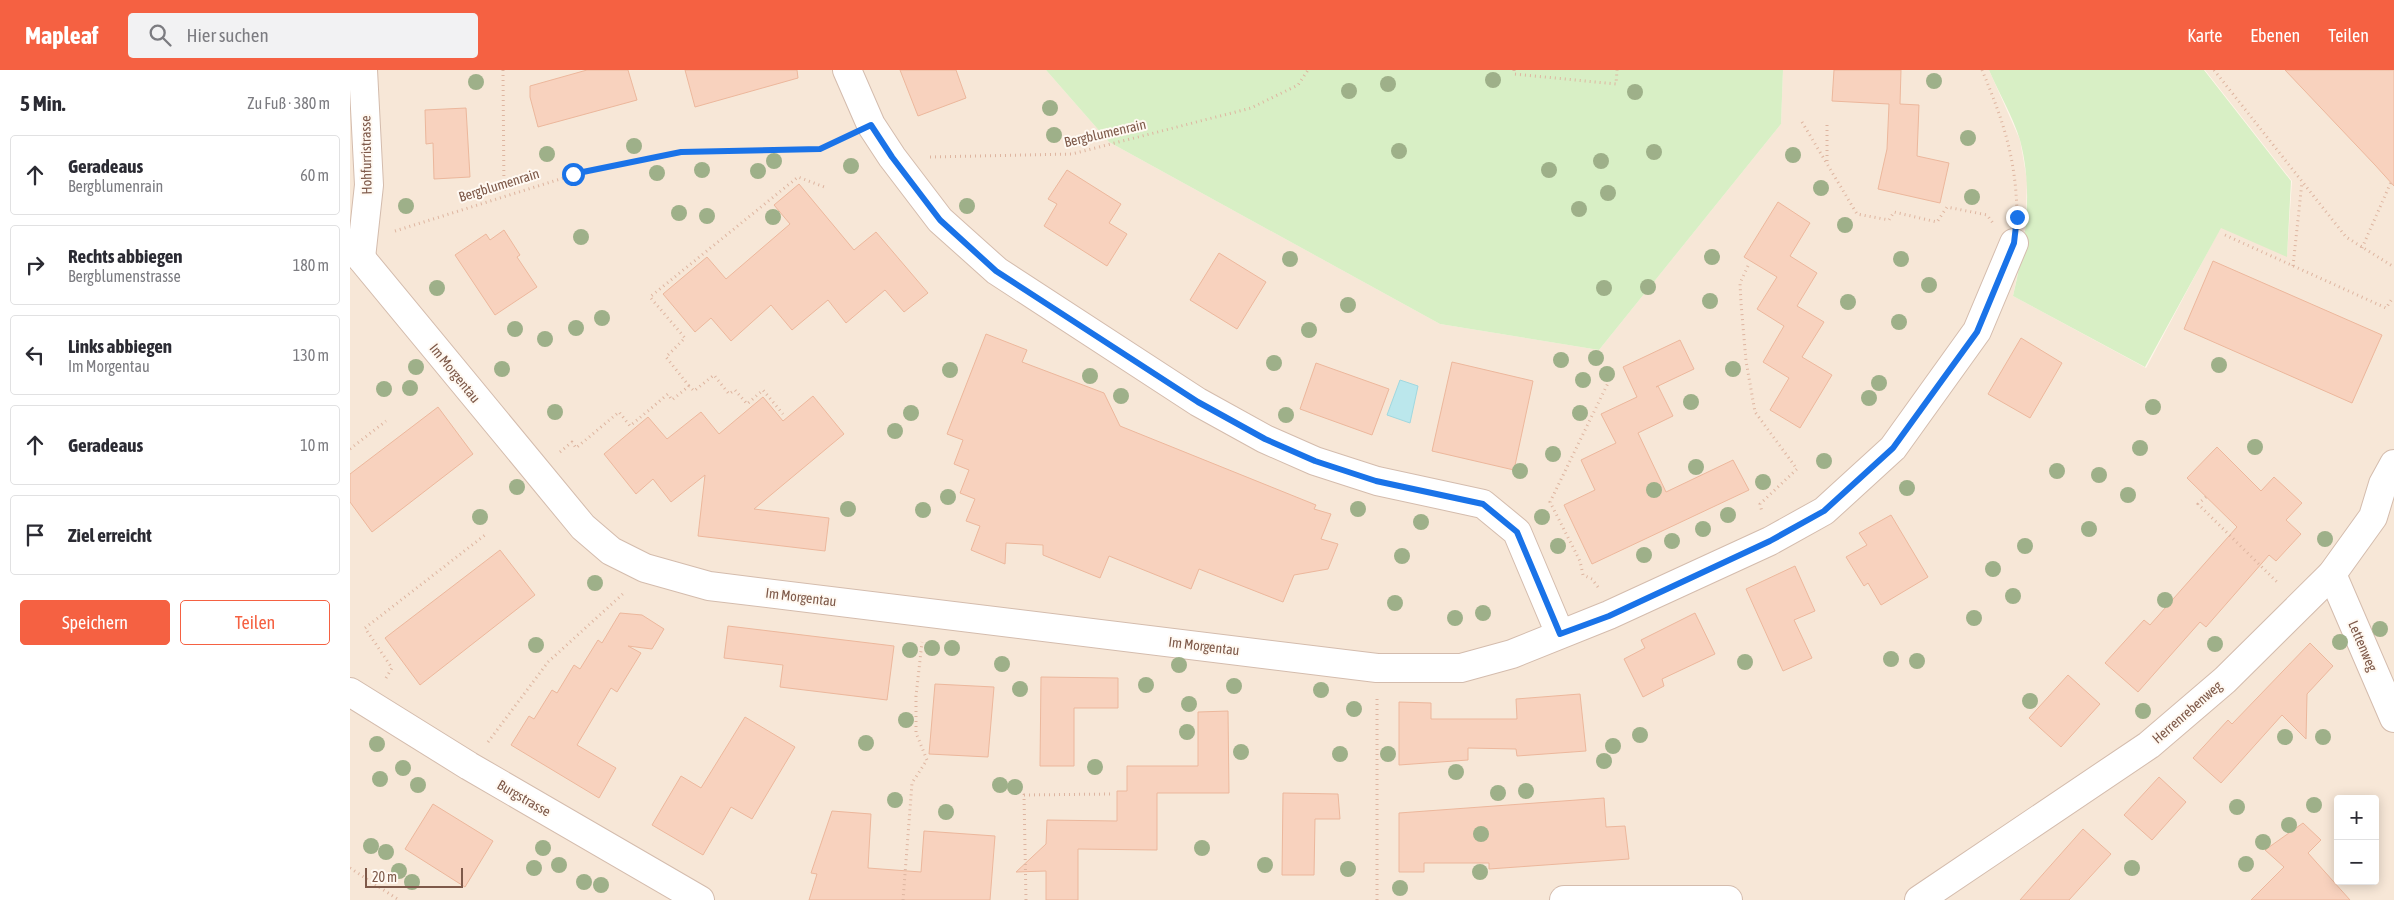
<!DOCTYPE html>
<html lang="de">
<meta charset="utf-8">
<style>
:root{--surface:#fff;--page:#f2f2f3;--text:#2b2b33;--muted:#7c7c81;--line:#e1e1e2;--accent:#f56142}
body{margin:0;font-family:"Asap Condensed",sans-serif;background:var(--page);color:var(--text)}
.controls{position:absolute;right:15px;bottom:15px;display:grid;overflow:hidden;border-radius:5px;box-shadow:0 2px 12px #0003}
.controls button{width:45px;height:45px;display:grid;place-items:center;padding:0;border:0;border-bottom:1px solid var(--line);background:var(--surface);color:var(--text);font:25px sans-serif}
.scale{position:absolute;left:15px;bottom:12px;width:98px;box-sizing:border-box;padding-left:5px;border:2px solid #7e5949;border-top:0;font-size:14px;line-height:18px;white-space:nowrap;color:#7e5949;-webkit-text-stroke:4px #fff9f2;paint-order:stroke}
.stop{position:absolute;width:15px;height:15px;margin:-11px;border:4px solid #1a73e8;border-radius:50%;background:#fff}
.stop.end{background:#1a73e8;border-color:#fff;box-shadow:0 1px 5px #0008}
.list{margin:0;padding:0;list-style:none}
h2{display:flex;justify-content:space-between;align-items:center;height:65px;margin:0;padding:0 20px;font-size:21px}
h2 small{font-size:16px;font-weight:400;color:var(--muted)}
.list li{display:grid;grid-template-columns:32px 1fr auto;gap:15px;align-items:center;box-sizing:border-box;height:80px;margin:0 10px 10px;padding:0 10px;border:1px solid var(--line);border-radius:5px}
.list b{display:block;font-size:19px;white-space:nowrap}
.list p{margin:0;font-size:16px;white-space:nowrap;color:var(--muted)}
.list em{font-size:16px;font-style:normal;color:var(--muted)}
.actions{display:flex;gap:10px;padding:15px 20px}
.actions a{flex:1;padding:11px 0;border:1px solid var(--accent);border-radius:5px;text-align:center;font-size:18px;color:var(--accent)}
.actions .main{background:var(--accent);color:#fff}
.icon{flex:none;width:28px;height:28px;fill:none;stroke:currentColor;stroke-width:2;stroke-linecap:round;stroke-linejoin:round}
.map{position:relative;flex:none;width:2044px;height:830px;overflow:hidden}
header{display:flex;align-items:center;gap:30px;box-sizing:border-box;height:70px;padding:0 25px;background:var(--accent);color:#fff}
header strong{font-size:24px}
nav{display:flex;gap:28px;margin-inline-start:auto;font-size:18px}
.search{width:350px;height:45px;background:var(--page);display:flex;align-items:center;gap:12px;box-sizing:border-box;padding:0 18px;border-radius:5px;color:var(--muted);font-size:19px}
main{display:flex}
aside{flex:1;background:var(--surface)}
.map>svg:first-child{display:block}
.residential{fill:#f7e7d7;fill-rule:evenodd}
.green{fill:#d8efc5}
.water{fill:#bbe7ec;stroke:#a0d8df}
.building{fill:#f8d2be;stroke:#ecb79c}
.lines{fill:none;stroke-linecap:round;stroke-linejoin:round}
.minor-casing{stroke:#d4bcad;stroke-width:30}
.path{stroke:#deb5a0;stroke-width:3;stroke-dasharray:1 4;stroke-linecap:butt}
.minor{stroke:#fff;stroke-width:28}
.tree{fill:#9eb089}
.route{stroke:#1a73e8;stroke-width:6}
.labels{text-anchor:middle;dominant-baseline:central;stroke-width:4;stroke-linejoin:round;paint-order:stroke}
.street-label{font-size:14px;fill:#7e5949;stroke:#fff9f2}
</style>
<header>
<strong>Mapleaf</strong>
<div class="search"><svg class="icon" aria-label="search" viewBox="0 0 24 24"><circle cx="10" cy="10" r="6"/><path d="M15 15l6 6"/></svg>Hier suchen</div>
<nav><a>Karte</a><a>Ebenen</a><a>Teilen</a></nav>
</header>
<main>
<aside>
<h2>5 Min.<small>Zu Fuß · 380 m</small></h2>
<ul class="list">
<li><svg class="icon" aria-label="ahead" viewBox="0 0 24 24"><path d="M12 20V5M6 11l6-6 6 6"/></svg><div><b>Geradeaus</b><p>Bergblumenrain</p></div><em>60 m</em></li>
<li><svg class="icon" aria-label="right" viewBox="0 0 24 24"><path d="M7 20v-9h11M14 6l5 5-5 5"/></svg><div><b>Rechts abbiegen</b><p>Bergblumenstrasse</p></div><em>180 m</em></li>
<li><svg class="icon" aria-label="left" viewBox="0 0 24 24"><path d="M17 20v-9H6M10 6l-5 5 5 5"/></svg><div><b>Links abbiegen</b><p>Im Morgentau</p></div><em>130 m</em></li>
<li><svg class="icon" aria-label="ahead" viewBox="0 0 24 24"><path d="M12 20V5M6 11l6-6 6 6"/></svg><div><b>Geradeaus</b></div><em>10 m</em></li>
<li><svg class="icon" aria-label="arrive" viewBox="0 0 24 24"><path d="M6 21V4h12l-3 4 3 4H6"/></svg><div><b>Ziel erreicht</b></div></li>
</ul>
<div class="actions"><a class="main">Speichern</a><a>Teilen</a></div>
</aside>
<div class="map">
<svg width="2044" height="830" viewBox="0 0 2044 830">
<rect width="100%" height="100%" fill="#fff5ea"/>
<path class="residential" d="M0 0H696L759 72 1090 254 1249 280 1431 54 1433 0H1639L1670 70 1677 110 1675 168 1663 226 1796 298 1871 157 1937 186 1942 111 1855 0H2044V830H0ZM1988 729H2025V811H1988Z"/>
<g class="green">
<path d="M696 0H1433L1431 54 1249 280 1090 254 759 72Z"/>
<path d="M1639 0H1854L1941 111 1937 187 1871 158 1795 297 1663 226C1675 174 1684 123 1670 70 1663 47 1649 23 1639 0Z"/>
</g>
<path class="water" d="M1050 310 1068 316 1060 353 1037 345Z"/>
<g class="building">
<path d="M237 0H278L287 30 188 57 180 27V16Z"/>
<path d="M335 0H447L448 8 345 37Z"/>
<path d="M550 0H606L616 28 568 46Z"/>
<path d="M1484 0H1551L1550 34 1569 35 1567 86 1599 93 1590 133 1528 119 1537 79 1539 34 1482 31Z"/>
<path d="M1935 0H2044V116L2025 95Z"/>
<path d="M116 38 120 107 84 109 83 73 76 74 75 40Z"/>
<path d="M717 100 771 134 759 153 777 164 757 196 694 156 707 134 698 129Z"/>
<path d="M449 114 504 180 526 162 578 223 554 242 535 220 496 253 478 230 442 260 421 235 381 271 361 248 345 262 313 224 357 187 376 209 440 154 424 135Z"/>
<path d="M1428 132 1460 153 1440 186 1467 203 1447 236 1474 252 1452 287 1482 305 1450 358 1420 340 1439 308 1413 292 1434 256 1407 239 1427 207 1394 187Z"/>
<path d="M154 160 170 185 167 187 187 217 145 245 105 185 136 164 140 170Z"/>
<path d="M869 183 916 212 887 259 840 230Z"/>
<path d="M1863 191 2032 265 2002 333 1834 259Z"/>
<path d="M636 264 677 280 672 292 754 323 770 356 966 435 964 439 981 444 971 469 988 474 978 499 944 505 933 532 849 499 841 519 759 486 750 508 693 485V475L656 473 655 494 621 480 630 456 616 451 625 429 610 423 619 400 604 394 613 370 597 364Z"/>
<path d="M1671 268 1712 293 1680 348 1638 324Z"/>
<path d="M1330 270 1344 299 1306 317 1308 316 1323 346 1288 363 1316 422 1383 390 1399 420 1242 494 1214 435 1245 420 1231 390 1266 373 1251 344 1287 327 1273 297Z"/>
<path d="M1102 292 1183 311 1164 400 1082 381Z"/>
<path d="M966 293 1039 319 1022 365 950 339Z"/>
<path d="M463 326 494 364 404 439 479 448 475 481 348 466 355 405 321 432 303 409 286 424 254 384 298 347 317 369 351 342 369 364 413 327 433 351Z"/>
<path d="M88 337 123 384 22 462 0 432V404Z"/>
<path d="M1867 377 1911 421 1924 407 1952 433 1936 450 1951 464 1926 491 1919 485 1856 557 1850 552 1788 622 1755 593 1794 550 1800 555 1887 457 1837 408Z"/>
<path d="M1541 445 1578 507 1531 535 1518 513 1514 516 1496 487 1517 475 1509 463Z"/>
<path d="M150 480 185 525 70 615 35 568Z"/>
<path d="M1445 496 1465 541 1444 550 1462 588 1433 601 1396 519Z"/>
<path d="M270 543 292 545 314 559 302 579 278 576 291 583 267 622 261 618 227 675 266 698 249 728 161 675 179 646 184 649 202 620 207 623 224 595 230 599 248 570 252 573Z"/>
<path d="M1345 543 1365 584 1312 609 1314 616 1293 627 1274 589 1295 578 1291 570Z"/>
<path d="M378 556 544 576 537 630 430 617 433 595 374 588Z"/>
<path d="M1960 573 1983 596 1957 624 1956 669 1932 645 1871 713 1843 688 1878 650 1882 654Z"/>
<path d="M1718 605 1750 634 1711 677 1679 648Z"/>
<path d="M691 607 768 608V638H724V696H690Z"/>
<path d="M585 614 644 617 638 687 579 684Z"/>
<path d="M1230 624 1236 681 1167 686 1166 679 1118 678V690L1049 695V632L1081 633V649H1167L1166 629Z"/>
<path d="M878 641 879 723H807V780L728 779V830H696V801L666 802 696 774 697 750 767 751V721H777V696H848V642Z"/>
<path d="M395 647 445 677 402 749 381 737 353 785 302 755 331 706 351 718Z"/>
<path d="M1809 707 1836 732 1802 770 1774 745Z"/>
<path d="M933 723 988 724 990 749H965L964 805H932Z"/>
<path d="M1254 728 1256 757 1275 756 1279 789 1139 799V793H1074V802H1049V743Z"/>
<path d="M83 734 143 771 115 817 55 779Z"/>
<path d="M482 741 521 744 518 798 571 802 574 761 645 766 640 830H459L467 804 461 803Z"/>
<path d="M1953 753 1971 770 1958 783 2000 830H1901L1934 797 1915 780Z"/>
<path d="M1733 759 1761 784 1719 830H1670Z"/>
</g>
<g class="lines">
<g class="minor-casing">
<g id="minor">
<path d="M497 0 521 55 542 87 590 150 647 201 848 332 915 369 965 391 1027 411 1133 434 1167 462 1210 564"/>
<path d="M11 188 233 457 261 481 295 498 359 516 1027 598H1111L1162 584 1259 545 1420 471 1474 441 1543 378 1627 261 1664 173"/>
<path d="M11 188 19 115 13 0"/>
<path d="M1982 504 2044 648"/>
<path d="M0 622 119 696 350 830"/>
<path d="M1214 830H1378"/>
<path d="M1569 830 1799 675 1875 610 1982 504 2023 447 2033 414 2044 394"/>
</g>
</g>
<g class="path">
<path d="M153 0 154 125"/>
<path d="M1164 0V4L1266 14 1267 0"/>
<path d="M1632 0C1653 50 1666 88 1667 144"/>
<path d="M1864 0 1996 167 2044 197"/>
<path d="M1452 52 1507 144 1539 150 1544 142 1587 152 1597 137 1637 145 1643 153"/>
<path d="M580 87 722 84 901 38 948 15 958 0"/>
<path d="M1477 91V51"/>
<path d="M45 161 223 105 331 82 470 79 495 67"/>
<path d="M1875 165 2036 238 2042 229 2044 230"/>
<path d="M2012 178 2041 112"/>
<path d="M1398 196 1390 213 1391 233 1396 291 1405 342 1447 399 1410 434 1412 442"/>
<path d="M1943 196 1952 112"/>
<path d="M339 316 316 287 335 268 300 227 448 107 477 118"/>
<path d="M0 379 36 351"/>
<path d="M210 382 222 372 226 378 269 342 280 356 318 324 322 330 339 316 344 321 364 305 379 324 385 320 397 334 413 320 433 344"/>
<path d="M1856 427 1848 434 1929 514"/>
<path d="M1248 517 1242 509 1233 505 1230 491 1200 432 1259 311"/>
<path d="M36 608 42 598 15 558 135 465"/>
<path d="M138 672 198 592 275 522"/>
<path d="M0 798 49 830"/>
<path d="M553 830 562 713 577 690 566 663V626L572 572"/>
<path d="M676 830 674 725 761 724"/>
<path d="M1027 830V628"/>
</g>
<use href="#minor" class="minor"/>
</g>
<g class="tree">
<circle cx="1143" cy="10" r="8"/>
<circle cx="1584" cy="11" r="8"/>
<circle cx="126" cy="12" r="8"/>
<circle cx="1038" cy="14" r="8"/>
<circle cx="999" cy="21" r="8"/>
<circle cx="1285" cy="22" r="8"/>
<circle cx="700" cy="38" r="8"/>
<circle cx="704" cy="65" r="8"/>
<circle cx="1618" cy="68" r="8"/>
<circle cx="284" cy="76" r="8"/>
<circle cx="1049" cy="81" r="8"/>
<circle cx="1304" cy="82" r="8"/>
<circle cx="197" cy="84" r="8"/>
<circle cx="1443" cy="85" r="8"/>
<circle cx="424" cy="91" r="8"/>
<circle cx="1251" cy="91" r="8"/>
<circle cx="501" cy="96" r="8"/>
<circle cx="352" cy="100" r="8"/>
<circle cx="1199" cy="100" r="8"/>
<circle cx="408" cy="101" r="8"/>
<circle cx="307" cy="103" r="8"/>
<circle cx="1471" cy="118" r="8"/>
<circle cx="1258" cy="123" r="8"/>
<circle cx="1622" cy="127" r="8"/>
<circle cx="56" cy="136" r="8"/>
<circle cx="617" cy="136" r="8"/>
<circle cx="1229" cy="139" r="8"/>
<circle cx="329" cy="143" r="8"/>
<circle cx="357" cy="146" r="8"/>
<circle cx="423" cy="147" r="8"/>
<circle cx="1495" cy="155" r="8"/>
<circle cx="231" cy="167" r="8"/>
<circle cx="1362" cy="187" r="8"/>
<circle cx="940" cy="189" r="8"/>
<circle cx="1551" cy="189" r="8"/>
<circle cx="1579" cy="215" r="8"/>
<circle cx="1298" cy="217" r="8"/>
<circle cx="87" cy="218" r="8"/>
<circle cx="1254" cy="218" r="8"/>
<circle cx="1360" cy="231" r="8"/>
<circle cx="1498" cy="232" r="8"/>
<circle cx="998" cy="235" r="8"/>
<circle cx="252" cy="248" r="8"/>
<circle cx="1549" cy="252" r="8"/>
<circle cx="226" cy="258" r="8"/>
<circle cx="165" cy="259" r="8"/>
<circle cx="959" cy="260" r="8"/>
<circle cx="195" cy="269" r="8"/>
<circle cx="1246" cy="288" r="8"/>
<circle cx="1211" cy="290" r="8"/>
<circle cx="924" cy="293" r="8"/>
<circle cx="1869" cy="295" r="8"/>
<circle cx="66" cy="297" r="8"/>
<circle cx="152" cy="299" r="8"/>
<circle cx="1383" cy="299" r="8"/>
<circle cx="600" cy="300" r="8"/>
<circle cx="1257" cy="304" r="8"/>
<circle cx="740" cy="306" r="8"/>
<circle cx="1233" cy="310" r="8"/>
<circle cx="1529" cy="313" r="8"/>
<circle cx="60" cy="318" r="8"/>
<circle cx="34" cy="319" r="8"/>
<circle cx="771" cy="326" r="8"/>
<circle cx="1519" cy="328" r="8"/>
<circle cx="1341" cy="332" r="8"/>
<circle cx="1803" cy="337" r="8"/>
<circle cx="205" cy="342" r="8"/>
<circle cx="561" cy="343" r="8"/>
<circle cx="1230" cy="343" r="8"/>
<circle cx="936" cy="345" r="8"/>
<circle cx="545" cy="361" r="8"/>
<circle cx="1905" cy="377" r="8"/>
<circle cx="1790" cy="378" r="8"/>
<circle cx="1203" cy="384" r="8"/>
<circle cx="1474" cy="391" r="8"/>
<circle cx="1346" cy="397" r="8"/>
<circle cx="1170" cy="401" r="8"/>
<circle cx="1707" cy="401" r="8"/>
<circle cx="1749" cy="405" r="8"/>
<circle cx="1413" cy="412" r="8"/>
<circle cx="167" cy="417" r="8"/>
<circle cx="1557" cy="418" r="8"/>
<circle cx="1304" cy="420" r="8"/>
<circle cx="1778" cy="425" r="8"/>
<circle cx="598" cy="427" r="8"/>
<circle cx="498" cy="439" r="8"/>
<circle cx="1008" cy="439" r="8"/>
<circle cx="573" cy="440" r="8"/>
<circle cx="1378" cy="445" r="8"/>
<circle cx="130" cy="447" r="8"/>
<circle cx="1192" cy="447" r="8"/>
<circle cx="1071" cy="452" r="8"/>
<circle cx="1353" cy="459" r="8"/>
<circle cx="1739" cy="459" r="8"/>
<circle cx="1975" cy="469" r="8"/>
<circle cx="1322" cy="471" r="8"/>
<circle cx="1208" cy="476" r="8"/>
<circle cx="1675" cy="476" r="8"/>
<circle cx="1294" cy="485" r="8"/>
<circle cx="1052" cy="486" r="8"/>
<circle cx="1643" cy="499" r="8"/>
<circle cx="245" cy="513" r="8"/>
<circle cx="1663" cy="526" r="8"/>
<circle cx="1815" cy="530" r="8"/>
<circle cx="1045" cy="533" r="8"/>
<circle cx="1133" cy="543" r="8"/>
<circle cx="1105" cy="548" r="8"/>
<circle cx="1624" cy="548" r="8"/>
<circle cx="2030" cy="559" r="8"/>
<circle cx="1990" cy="572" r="8"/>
<circle cx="1865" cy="574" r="8"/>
<circle cx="186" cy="575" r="8"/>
<circle cx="582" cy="578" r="8"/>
<circle cx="602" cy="578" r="8"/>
<circle cx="560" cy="580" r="8"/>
<circle cx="1541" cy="589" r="8"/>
<circle cx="1567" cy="591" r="8"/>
<circle cx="1395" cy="592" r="8"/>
<circle cx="652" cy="594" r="8"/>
<circle cx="829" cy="595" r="8"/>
<circle cx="796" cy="615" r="8"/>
<circle cx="884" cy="616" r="8"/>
<circle cx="670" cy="619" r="8"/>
<circle cx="971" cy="620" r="8"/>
<circle cx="1680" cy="631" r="8"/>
<circle cx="839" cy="634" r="8"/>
<circle cx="1004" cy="639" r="8"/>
<circle cx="1793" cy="641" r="8"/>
<circle cx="556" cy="650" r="8"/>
<circle cx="837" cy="662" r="8"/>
<circle cx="1290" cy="665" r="8"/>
<circle cx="1935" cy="667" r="8"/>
<circle cx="1973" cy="667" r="8"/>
<circle cx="516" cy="673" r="8"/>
<circle cx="27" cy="674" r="8"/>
<circle cx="1263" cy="676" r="8"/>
<circle cx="891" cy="682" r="8"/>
<circle cx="990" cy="684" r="8"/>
<circle cx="1038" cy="684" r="8"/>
<circle cx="1254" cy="691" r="8"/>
<circle cx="745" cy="697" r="8"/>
<circle cx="53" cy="698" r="8"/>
<circle cx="1106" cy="702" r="8"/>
<circle cx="30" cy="709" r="8"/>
<circle cx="68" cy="715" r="8"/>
<circle cx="650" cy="715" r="8"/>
<circle cx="665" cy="717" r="8"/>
<circle cx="1176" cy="721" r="8"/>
<circle cx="1148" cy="723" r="8"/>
<circle cx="545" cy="730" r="8"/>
<circle cx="1964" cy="735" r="8"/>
<circle cx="1887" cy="737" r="8"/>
<circle cx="596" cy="742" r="8"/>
<circle cx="1939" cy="755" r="8"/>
<circle cx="1131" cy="764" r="8"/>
<circle cx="1913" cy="772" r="8"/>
<circle cx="21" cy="776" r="8"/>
<circle cx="193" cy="778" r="8"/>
<circle cx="852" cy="778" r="8"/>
<circle cx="36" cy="782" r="8"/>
<circle cx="1896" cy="794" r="8"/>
<circle cx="209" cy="795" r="8"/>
<circle cx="915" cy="795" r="8"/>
<circle cx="184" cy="798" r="8"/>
<circle cx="1782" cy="798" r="8"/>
<circle cx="998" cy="799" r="8"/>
<circle cx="49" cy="801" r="8"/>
<circle cx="1130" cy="802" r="8"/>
<circle cx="62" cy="812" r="8"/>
<circle cx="234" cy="812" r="8"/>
<circle cx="251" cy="815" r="8"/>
<circle cx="1050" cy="818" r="8"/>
</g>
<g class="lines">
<path class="route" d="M223 104 331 82 470 79 521 55 542 87 590 150 646 201 848 332 915 369 965 391 1026 411 1133 434 1167 462 1210 564 1259 546 1420 471 1474 441 1543 378 1627 262 1664 173 1667 147"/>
</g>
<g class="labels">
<g class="street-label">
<text transform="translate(755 63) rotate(-13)">Bergblumenrain</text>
<text transform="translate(16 85) rotate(-91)">Hohfurristrasse</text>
<text transform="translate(149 115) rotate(-17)">Bergblumenrain</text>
<text transform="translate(105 303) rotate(51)">Im Morgentau</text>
<text transform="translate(451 527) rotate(7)">Im Morgentau</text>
<text transform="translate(854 576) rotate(7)">Im Morgentau</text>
<text transform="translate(2013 576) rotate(67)">Lettenweg</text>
<text transform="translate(1837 642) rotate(-41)">Herrenrebenweg</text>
<text transform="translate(174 728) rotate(30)">Burgstrasse</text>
</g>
</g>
</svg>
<div class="controls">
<button>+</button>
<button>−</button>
</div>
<div class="scale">20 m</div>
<div class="stop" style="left:223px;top:104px"></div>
<div class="stop end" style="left:1667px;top:147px"></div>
</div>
</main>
